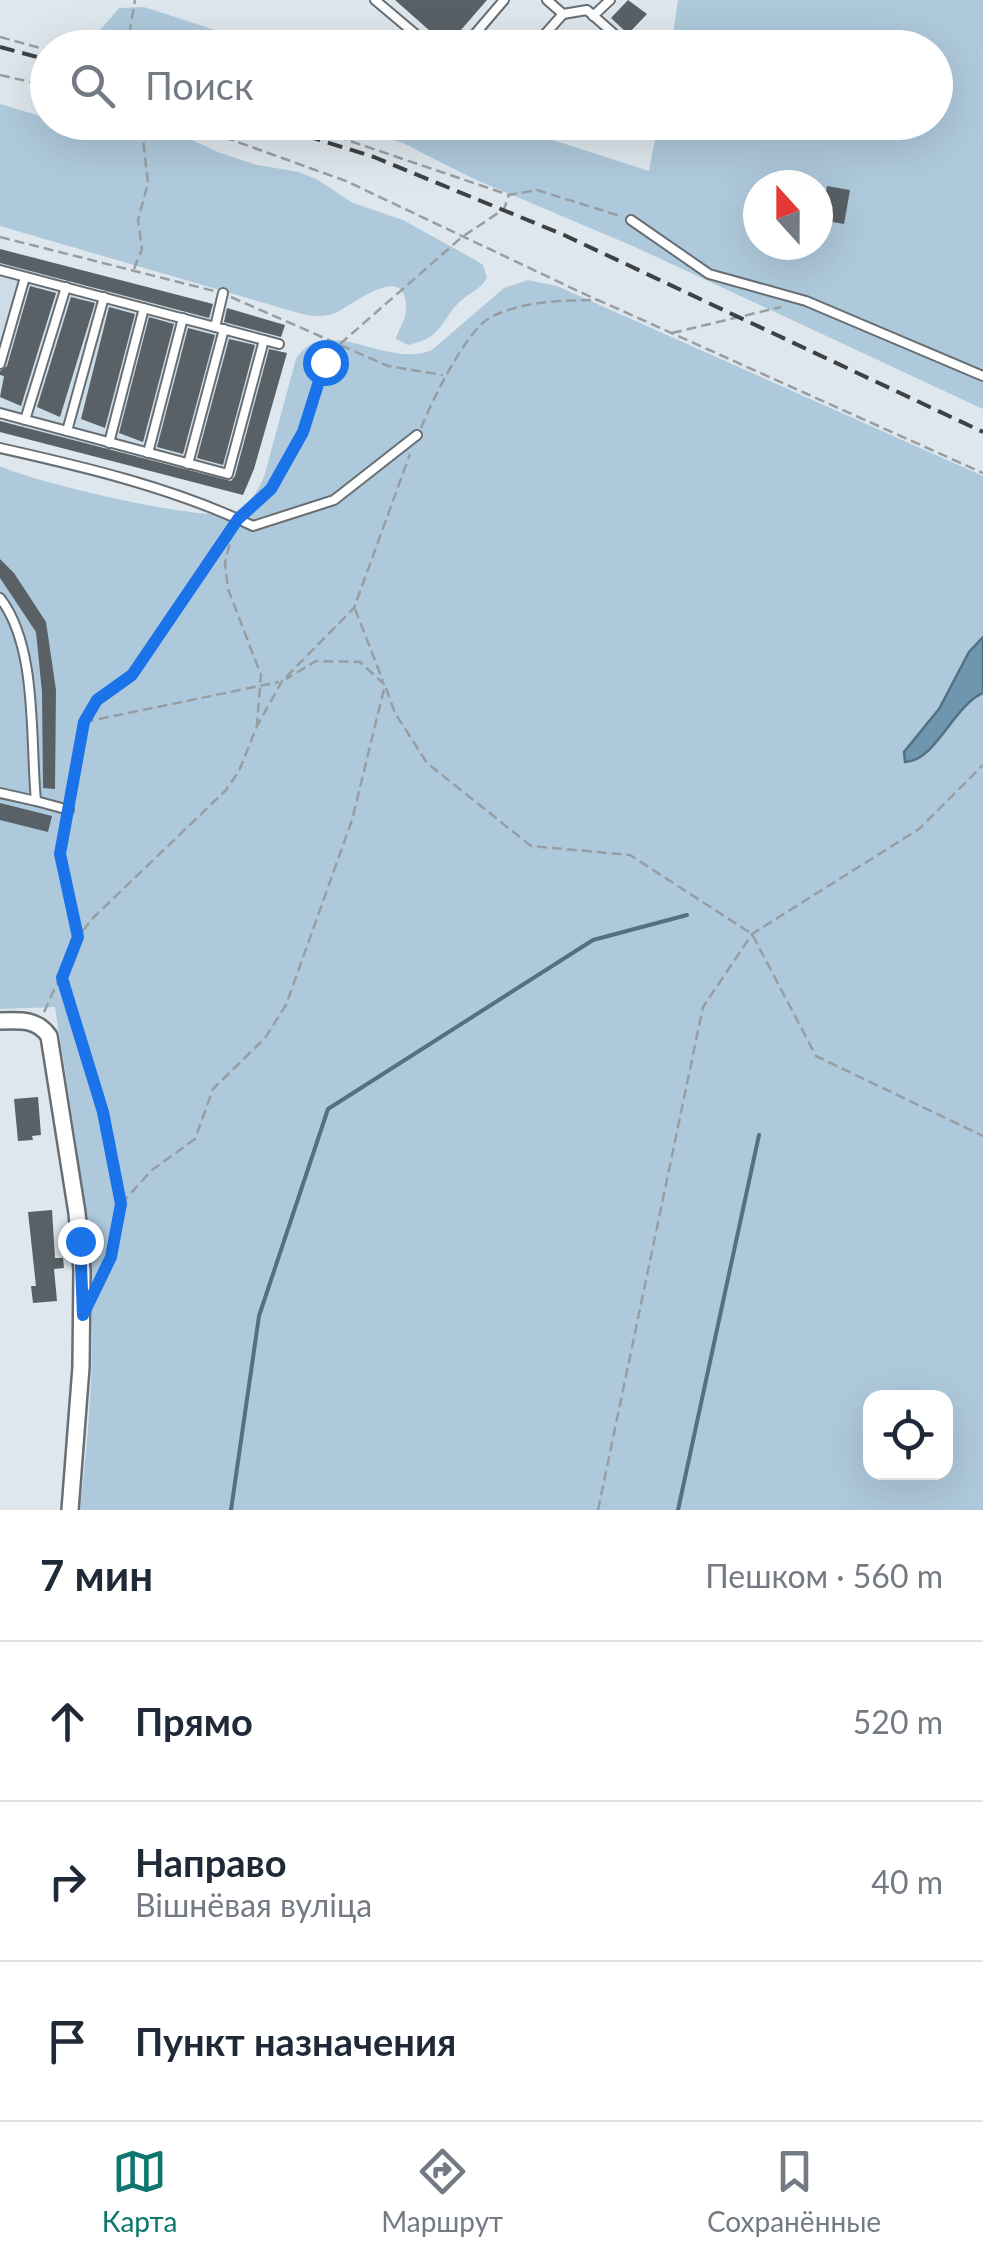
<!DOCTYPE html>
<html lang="ru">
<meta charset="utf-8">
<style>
:root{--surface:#fff;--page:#f2f2f3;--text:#1f2937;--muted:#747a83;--line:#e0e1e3;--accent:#0f766e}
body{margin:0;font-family:Lato,sans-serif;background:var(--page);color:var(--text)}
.controls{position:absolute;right:30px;bottom:30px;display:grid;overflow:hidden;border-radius:20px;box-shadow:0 10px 40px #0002}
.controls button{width:90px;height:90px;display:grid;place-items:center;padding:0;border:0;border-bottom:2px solid var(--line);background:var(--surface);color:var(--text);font:50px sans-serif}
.compass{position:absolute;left:743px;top:170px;width:90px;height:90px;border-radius:50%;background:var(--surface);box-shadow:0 10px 40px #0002;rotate:339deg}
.stop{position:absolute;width:30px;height:30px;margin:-22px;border:8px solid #1a73e8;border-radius:50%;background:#fff}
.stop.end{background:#1a73e8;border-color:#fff;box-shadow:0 2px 10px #0008}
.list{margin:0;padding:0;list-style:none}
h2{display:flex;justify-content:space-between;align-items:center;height:130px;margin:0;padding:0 40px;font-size:42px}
h2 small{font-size:32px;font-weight:400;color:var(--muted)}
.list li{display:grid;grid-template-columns:65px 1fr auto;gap:30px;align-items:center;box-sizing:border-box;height:160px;padding:0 40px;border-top:2px solid var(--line)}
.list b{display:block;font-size:38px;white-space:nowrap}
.list p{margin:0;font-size:32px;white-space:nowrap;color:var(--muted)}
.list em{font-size:32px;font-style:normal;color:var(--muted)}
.icon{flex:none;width:55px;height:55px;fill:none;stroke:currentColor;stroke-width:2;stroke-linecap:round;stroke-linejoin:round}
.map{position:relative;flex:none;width:983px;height:1510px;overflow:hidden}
.search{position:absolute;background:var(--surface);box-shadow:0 10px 40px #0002;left:30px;right:30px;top:30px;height:110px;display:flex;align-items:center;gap:25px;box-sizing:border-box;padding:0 35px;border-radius:55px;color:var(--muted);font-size:38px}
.sheet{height:610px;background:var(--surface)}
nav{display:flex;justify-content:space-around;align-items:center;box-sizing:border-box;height:140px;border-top:2px solid var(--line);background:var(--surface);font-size:28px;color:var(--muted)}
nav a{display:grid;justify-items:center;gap:5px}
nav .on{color:var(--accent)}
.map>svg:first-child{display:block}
.built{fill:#cddde7}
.green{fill:#aec9db;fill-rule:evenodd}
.water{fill:#6e97af;stroke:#537182;stroke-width:2.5}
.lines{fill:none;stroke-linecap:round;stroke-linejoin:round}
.stream{stroke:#537182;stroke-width:4}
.building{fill:#596166}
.lane-casing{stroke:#676f74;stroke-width:12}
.street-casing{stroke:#676f74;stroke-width:20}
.path{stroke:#979ea3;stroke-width:2.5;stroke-dasharray:10 5;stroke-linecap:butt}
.lane{stroke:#fff;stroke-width:8}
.street{stroke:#fff;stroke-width:15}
.rail{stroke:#3d4144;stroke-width:4;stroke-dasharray:15 8;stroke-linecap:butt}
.route{stroke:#1a73e8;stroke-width:12}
</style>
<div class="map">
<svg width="983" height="1510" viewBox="0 0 983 1510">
<rect width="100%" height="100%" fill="#dee7ed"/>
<path class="built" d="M0 250 285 325 243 495 0 432Z"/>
<g class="green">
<path d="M678 0H983V409L635 247 474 179 403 143 333 123H500L649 171 658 123 936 122V48L671 47ZM758 185H818V245H758Z"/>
<path d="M144 7 268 47 57 46C92 43 98 33 119 8Z"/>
<path d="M0 104 47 118 48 122 156 123 218 152 257 165 299 172 318 180 353 203 403 220 477 261 483 265 487 278C481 289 472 291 463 299 440 318 446 337 408 345L396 339C398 329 406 320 406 310 408 257 348 309 333 314 322 317 312 316 302 314L0 226Z"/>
<path d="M528 280 557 286 983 476V1510H80C88 1437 95 1362 91 1288 87 1194 69 1100 55 1007L0 1009V466C30 481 207 524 234 512 249 505 258 491 264 477L296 359C325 312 389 370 432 350L504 288ZM870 1398H946V1472H870Z"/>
</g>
<path class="water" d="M983 637V693C954 705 935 762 905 762L904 752 939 709 969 652Z"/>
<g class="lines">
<g class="stream">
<path d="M231 1510 259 1316 328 1109 593 940 687 915"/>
<path d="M678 1510 759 1135"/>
</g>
</g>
<g class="building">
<path d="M395 0H487L447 46Z"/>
<path d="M628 0 647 14 628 34 611 18Z"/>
<path d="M827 186 850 190 844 224 821 220Z"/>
<path d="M0 249 213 304 209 318 0 263Z"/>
<path d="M30 286 56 293 21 406 0 397 4 376 0 375V371L7 366Z"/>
<path d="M71 297 95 303 60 417 37 407Z"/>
<path d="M109 307 135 314 105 428 81 419Z"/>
<path d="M227 308 285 325 281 337 224 322Z"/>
<path d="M149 317 174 324 143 442 119 433Z"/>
<path d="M188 328 215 335 183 454 157 447Z"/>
<path d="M229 339 255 345 223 465 197 458Z"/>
<path d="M269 349 287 353 254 469 243 495 0 432V421L231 481 235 476Z"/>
<path d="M0 559 14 573 46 622 56 690 55 789 43 788 42 692 36 632 0 578Z"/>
<path d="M0 803 52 816 48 832 0 820Z"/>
<path d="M38 1097 41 1135 32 1136 33 1140 18 1141 14 1099Z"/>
<path d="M52 1210 55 1258H63L64 1268 54 1269 57 1301 33 1303 31 1286H36L28 1212Z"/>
</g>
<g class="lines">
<g class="lane-casing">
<g id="lane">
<path d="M375 0 432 48"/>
<path d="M547 0 563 14 587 10 622 41"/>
<path d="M593 16 610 0"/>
<path d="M539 41 563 14"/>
<path d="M463 48 504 0"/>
<path d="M631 220 709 274 806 301 983 376"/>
<path d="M0 270 279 344"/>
<path d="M215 327 223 293"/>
<path d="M0 364 25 277"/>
<path d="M0 413 228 474 264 340"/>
<path d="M25 420 66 287"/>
<path d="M67 431 104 297"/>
<path d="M109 443 144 308"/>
<path d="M0 448C85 467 174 488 253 526L334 500 417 435"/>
<path d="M148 453 183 318"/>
<path d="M188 464 224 329"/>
<path d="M0 598C38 647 30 739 36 801L69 810"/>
<path d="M0 793 36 801"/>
</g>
</g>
<g class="street-casing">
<path id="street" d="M0 1021C20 1020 37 1019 49 1036L77 1213 82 1270 81 1367 70 1510"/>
</g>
<g class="path">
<path d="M0 37 48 50"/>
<path d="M94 48 129 35"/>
<path d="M133 48 129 35 135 0"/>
<path d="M0 75 48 86"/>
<path d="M182 122 346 181 597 300"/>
<path d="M294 122 509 195 537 190 620 216"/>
<path d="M0 237 214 291"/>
<path d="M134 269 142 249 138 220 148 183 141 122"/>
<path d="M231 297 388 366 443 375"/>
<path d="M672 333 781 307"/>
<path d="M421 428C432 401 466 330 491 317 522 301 565 300 598 300L983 473"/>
<path d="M246 512C271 489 291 462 304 430 316 398 318 371 340 344L462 237 504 209 509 195"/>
<path d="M233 530 225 563 228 589 261 675 257 724"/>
<path d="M355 609 383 681"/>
<path d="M386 688 395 713 427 763 531 846 630 855 752 934 816 1056 983 1136"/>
<path d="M84 722 279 682"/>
<path d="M71 798 84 722 97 700 132 675 231 529"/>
<path d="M67 820 61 854 78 935"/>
<path d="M62 979 103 1111 121 1204 111 1257 98 1284"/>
<path d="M44 1012 78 937 92 919 226 790 239 771 257 726 282 681 354 608 410 454"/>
<path d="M121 1204 152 1170 195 1139 213 1089 265 1038 286 1005 352 820 385 685 360 662 316 661 286 679"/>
<path d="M598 1510 703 1007 752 934 919 829 983 765"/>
</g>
<use href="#lane" class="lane"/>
<use href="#street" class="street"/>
<g class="rail">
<path d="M0 47 48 60"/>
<path d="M262 122 374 157 564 235 983 432"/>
</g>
</g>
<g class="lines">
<path class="route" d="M80 1241 83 1315 111 1257 121 1204 103 1112 62 978 78 937 60 854 84 722 97 700 132 675 238 519 271 489 303 432 325 362"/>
</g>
</svg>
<div class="controls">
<button><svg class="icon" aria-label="locate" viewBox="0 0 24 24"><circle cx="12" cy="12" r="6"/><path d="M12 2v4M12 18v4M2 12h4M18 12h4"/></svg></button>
</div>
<svg class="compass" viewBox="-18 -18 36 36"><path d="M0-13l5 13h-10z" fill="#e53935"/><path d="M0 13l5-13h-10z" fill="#747a83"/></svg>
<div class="stop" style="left:325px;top:362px"></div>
<div class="stop end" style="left:80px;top:1241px"></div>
<div class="search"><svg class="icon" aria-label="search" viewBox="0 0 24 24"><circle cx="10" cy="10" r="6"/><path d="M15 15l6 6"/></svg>Поиск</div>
</div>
<section class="sheet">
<h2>7 мин<small>Пешком · 560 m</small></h2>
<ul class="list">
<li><svg class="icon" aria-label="ahead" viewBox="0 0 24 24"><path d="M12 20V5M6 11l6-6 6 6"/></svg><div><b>Прямо</b></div><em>520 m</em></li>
<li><svg class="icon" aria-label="right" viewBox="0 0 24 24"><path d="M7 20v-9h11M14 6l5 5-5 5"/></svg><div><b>Направо</b><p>Вішнёвая вуліца</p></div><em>40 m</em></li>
<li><svg class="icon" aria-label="arrive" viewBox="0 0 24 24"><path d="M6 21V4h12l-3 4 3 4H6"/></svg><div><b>Пункт назначения</b></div></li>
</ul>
</section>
<nav>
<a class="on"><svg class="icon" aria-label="map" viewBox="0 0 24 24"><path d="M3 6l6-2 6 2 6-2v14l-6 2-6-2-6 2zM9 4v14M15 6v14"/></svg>Карта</a>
<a><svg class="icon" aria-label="directions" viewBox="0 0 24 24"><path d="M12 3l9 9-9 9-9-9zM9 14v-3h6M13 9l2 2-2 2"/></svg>Маршрут</a>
<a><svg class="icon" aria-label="saved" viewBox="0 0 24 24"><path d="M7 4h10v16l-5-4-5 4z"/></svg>Сохранённые</a>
</nav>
